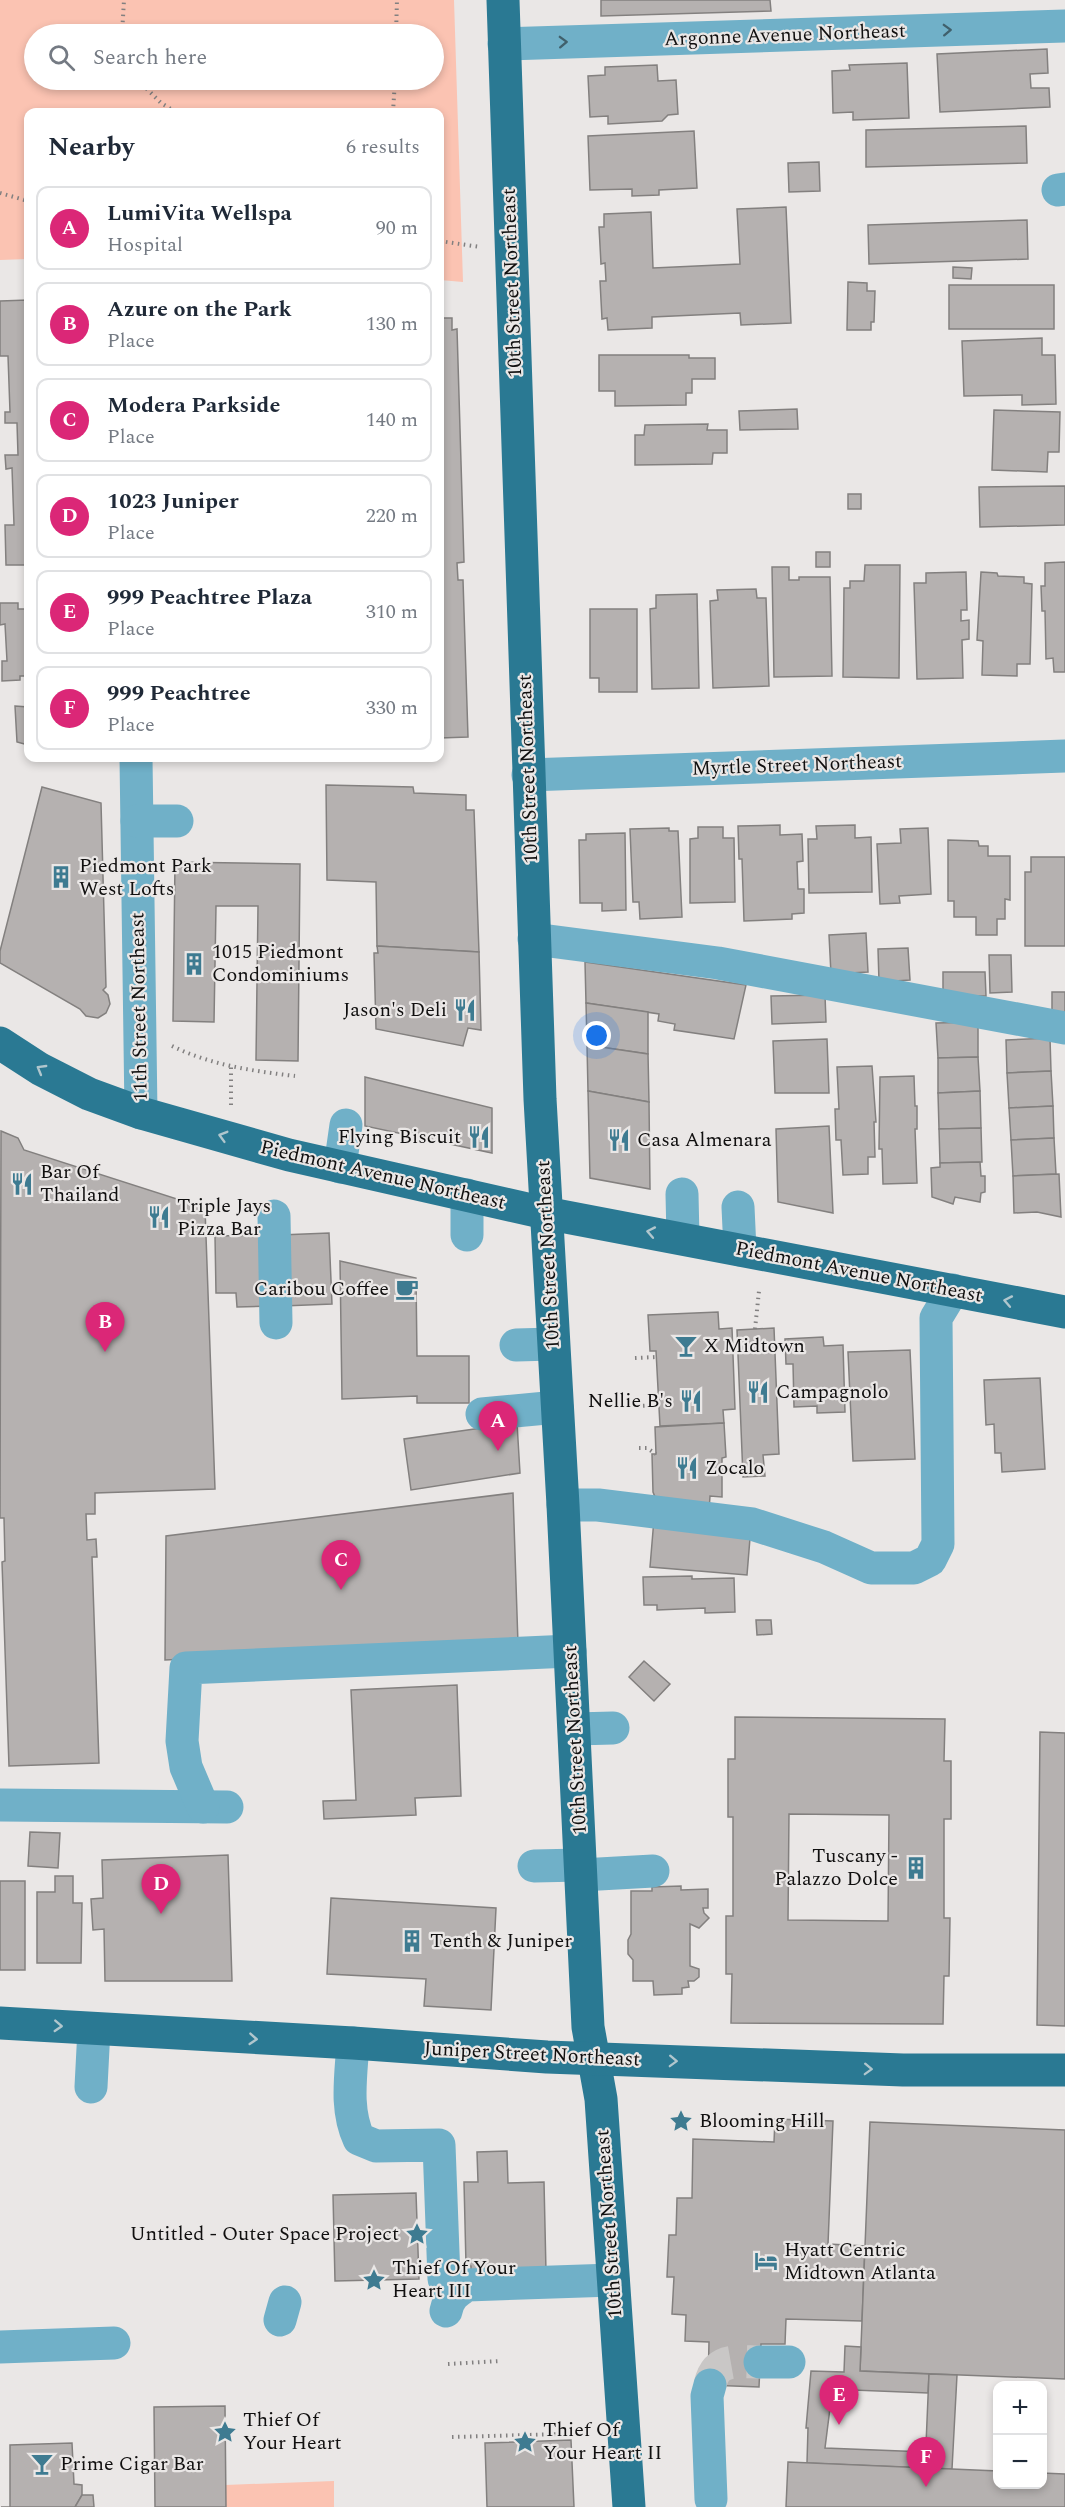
<!DOCTYPE html>
<meta charset="utf-8">
<style>
:root{--surface:#fff;--page:#f2f2f3;--text:#1f2937;--muted:#747a83;--line:#e0e1e3;--accent:#db2777}
body{margin:0;font-family:Spectral,serif;background:var(--page);color:var(--text)}
.controls{position:absolute;right:18px;bottom:18px;display:grid;overflow:hidden;border-radius:12px;box-shadow:0 3px 9px #0003}
.controls button{width:54px;height:54px;display:grid;place-items:center;padding:0;border:0;border-bottom:2px solid var(--line);background:var(--surface);color:var(--text);font:30px sans-serif}
.you{position:absolute;left:597px;top:1036px;width:21px;height:21px;margin:-15px;border:4px solid #fff;border-radius:50%;background:#1a73e8;box-shadow:0 0 0 9px #1a73e833}
.badge{display:grid;place-items:center;width:39px;height:39px;border-radius:50%;background:var(--accent);color:#fff;font-size:20px;font-weight:700}
.pin{position:absolute;translate:-50% -50px;filter:drop-shadow(0 2px 3px #0008)}
.pin::after{content:'';position:absolute;top:32px;width:21px;height:18px;background:inherit;clip-path:polygon(0 0,100% 0,50% 100%)}
.list{margin:0;padding:0;list-style:none}
h2{display:flex;justify-content:space-between;align-items:center;height:78px;margin:0;padding:0 24px;font-size:26px}
h2 small{font-size:20px;font-weight:400;color:var(--muted)}
.list li{display:grid;grid-template-columns:39px 1fr auto;gap:18px;align-items:center;box-sizing:border-box;height:84px;margin:0 12px 12px;padding:0 12px;border:2px solid var(--line);border-radius:12px}
.list b{display:block;font-size:22px;white-space:nowrap}
.list p{margin:0;font-size:20px;white-space:nowrap;color:var(--muted)}
.list em{font-size:20px;font-style:normal;color:var(--muted)}
.icon{flex:none;width:33px;height:33px;fill:none;stroke:currentColor;stroke-width:2;stroke-linecap:round;stroke-linejoin:round}
.map{position:relative;flex:none;width:1065px;height:2507px;overflow:hidden}
.search{position:absolute;background:var(--surface);box-shadow:0 3px 9px #0003;left:24px;top:24px;width:420px;height:66px;display:flex;align-items:center;gap:15px;box-sizing:border-box;padding:0 21px;border-radius:33px;color:var(--muted);font-size:22px}
.panel{position:absolute;background:var(--surface);box-shadow:0 3px 9px #0003;left:24px;top:108px;width:420px;height:654px;border-radius:12px}
.map>svg:first-child{display:block}
.green{fill:#fbc3b2;fill-rule:evenodd}
.building{fill:#b5b1b0;stroke:#83807f;stroke-width:1.5;fill-rule:evenodd}
.lines{fill:none;stroke-linecap:round;stroke-linejoin:round}
.minor-tunnel{stroke:#c9c7c6;stroke-width:33;stroke-dasharray:33 16;stroke-linecap:butt}
.path{stroke:#828080;stroke-width:4;stroke-dasharray:1.5 4.5;stroke-linecap:butt}
.minor{stroke:#70b0c8;stroke-width:33}
.major{stroke:#2a7993;stroke-width:33}
.oneway{stroke:#40606c}
.oneway2{stroke:#b0c6cd}
.labels{text-anchor:middle;dominant-baseline:central;stroke-width:4.5;stroke-linejoin:round;paint-order:stroke}
.street-label{font-size:20px;fill:#100f0f;stroke:#eae7e6}
.poi-label{font-size:20px;fill:#100f0f;stroke:#eae7e6;text-anchor:start}
</style>
<div class="map">
<svg width="1065" height="2507" viewBox="0 0 1065 2507">
<rect width="100%" height="100%" fill="#eae7e6"/>
<g class="green">
<path d="M0 0H454L463 282 440 280V112H28V259L0 260ZM34 34H434V80H34Z"/>
<path d="M334 2481V2507H226L225 2485Z"/>
</g>
<g class="building">
<path d="M601 0H770L771 11 601 16Z"/>
<path d="M1047 49 1048 73 1030 74 1031 88H1049L1050 107 940 112 937 54Z"/>
<path d="M907 63 909 118 853 120V112L833 113 832 71 850 70 849 65Z"/>
<path d="M657 65 658 81 676 80 678 114 668 115 662 121 608 124V116L590 117 588 76 605 75V67Z"/>
<path d="M1026 126 1027 163 866 167V130Z"/>
<path d="M694 131 697 188 659 190V195L632 196V189L590 190 588 136Z"/>
<path d="M819 162 820 191 789 192 788 163Z"/>
<path d="M786 207 791 323 741 325 740 313 652 317V328L608 330 607 318 602 319 600 281H606L605 263 601 264 599 227H604V214L651 212 653 268 740 264 737 209Z"/>
<path d="M1027 220 1028 259 869 264 868 225Z"/>
<path d="M953 267 972 268 971 279 953 278Z"/>
<path d="M848 282 867 283V291H875L874 322H871V330H847Z"/>
<rect x="949" y="285" width="105" height="44"/>
<path d="M28 300V565H6L5 525H14L12 468 6 469 5 455H18L17 423H5V412H10L8 356H0V301Z"/>
<path d="M440 318H452V330L457 329 464 562 457 563 458 580H463L468 737 440 738Z"/>
<path d="M1042 338V355H1055L1056 404 1022 405V395L964 396 962 341Z"/>
<path d="M599 355H689V358H715V379H692V393H686V405L615 406V391H599Z"/>
<path d="M797 409 798 429 740 430 739 411Z"/>
<path d="M994 410 1060 412 1059 452H1048L1047 472 992 470Z"/>
<path d="M708 424 707 430H727V453H713L712 464 635 465V435H644L645 425Z"/>
<path d="M1065 486V525L980 527 979 487Z"/>
<rect x="848" y="494" width="13" height="15"/>
<rect x="816" y="552" width="14" height="15"/>
<path d="M1065 562V672H1054L1053 658 1046 659 1045 611H1042L1041 586H1045V563Z"/>
<path d="M865 565H900L899 678 843 677 844 588H850V581H864Z"/>
<path d="M772 567H789V580H799V577H830L832 676 774 677Z"/>
<path d="M966 572 967 610H961V621L969 620V639L962 640 963 678 917 679 914 583H926V573Z"/>
<path d="M981 572 997 573 998 576 1024 577V583L1032 584 1030 664H1017V676L982 675 983 641 977 640Z"/>
<path d="M756 589 757 598H766L769 686 713 688 710 601 718 600 717 590Z"/>
<path d="M697 594 699 688 652 689 650 609 656 608V595Z"/>
<path d="M0 603H18V609H28V676H20V680L2 681V661H7L5 624 0 625Z"/>
<path d="M590 609H637V692H599V678H590Z"/>
<path d="M15 706 28 707V745L17 742Z"/>
<path d="M326 785 413 787 414 793 466 795V810H474L479 952 377 946 376 882 327 880Z"/>
<path d="M42 787 101 803 106 987 103 990 108 995 110 1004 106 1013 98 1018 86 1016 80 1009 0 963V951Z"/>
<path d="M780 825V835L802 834 803 861 797 862 798 889H804V913L792 914V919L744 921 742 859H739L738 826Z"/>
<path d="M855 825V838L871 837 872 892 809 893 808 839H817L816 826Z"/>
<path d="M698 827H723V838H734L735 902 690 903V839L698 838Z"/>
<path d="M669 828V831H678L682 917 640 919 639 902H633L630 829Z"/>
<path d="M928 828 931 894 899 896 900 903 880 904 877 844 901 843 900 829Z"/>
<path d="M625 833 626 910 602 911V903H580L579 840H586V834Z"/>
<path d="M948 840 978 841 979 846H988V856H1010V900L1005 899V919H997V935H976V917H954V901H948Z"/>
<path d="M1031 857H1065V946H1025V872H1031Z"/>
<path d="M175 862 300 864 298 1061 256 1060 258 906H216L214 1022 173 1021Z"/>
<path d="M866 933 868 972 831 974 829 935Z"/>
<path d="M377 946 479 952 481 1030 468 1028 463 1046 376 1029 374 953H378Z"/>
<path d="M908 948 910 980 879 982 878 949Z"/>
<path d="M989 955H1011L1012 992 990 993Z"/>
<path d="M585 962 746 985 734 1039 674 1030 675 1024 658 1021 659 1014 586 1003Z"/>
<path d="M943 972H985L986 996H943Z"/>
<rect x="1052" y="992" width="13" height="28"/>
<path d="M825 995 826 1022 772 1024 771 996Z"/>
<path d="M586 1003 648 1012V1054L587 1045Z"/>
<path d="M978 1022V1057L938 1058 936 1023Z"/>
<path d="M1050 1038 1051 1071 1007 1073 1006 1040Z"/>
<path d="M827 1039 829 1093H775L773 1041Z"/>
<path d="M587 1045 648 1054 649 1102 588 1091Z"/>
<path d="M978 1057 980 1091 938 1093V1058Z"/>
<path d="M872 1066 876 1122H874L875 1157H868V1174L843 1175 841 1140H836L835 1109H839L837 1067Z"/>
<path d="M1051 1071 1053 1106 1009 1108 1007 1073Z"/>
<path d="M914 1076 915 1106H917V1129H915L917 1183 883 1184 882 1149H879L880 1077Z"/>
<path d="M365 1077 492 1108V1153L365 1126Z"/>
<path d="M588 1091 649 1102 650 1189 590 1178Z"/>
<path d="M980 1091 981 1128 939 1129 938 1093Z"/>
<path d="M1053 1106 1054 1138 1011 1140 1009 1108Z"/>
<path d="M829 1126 833 1213 778 1202 776 1129Z"/>
<path d="M981 1128 982 1162 940 1163 939 1129Z"/>
<path d="M1 1131 18 1138 24 1150 205 1208 215 1489 95 1493V1514H86L87 1540 96 1539 97 1557H92L99 1763 9 1766 2 1562 5 1561 4 1518H0Z"/>
<path d="M1054 1138 1056 1174 1013 1176 1011 1140Z"/>
<path d="M980 1162 981 1176H985V1192L981 1193 980 1202 955 1197 953 1204 932 1197 931 1168 940 1167V1163Z"/>
<path d="M1059 1174 1061 1217 1037 1212 1014 1213 1013 1176Z"/>
<path d="M329 1233 332 1304 283 1306 280 1235Z"/>
<path d="M264 1235 270 1306 237 1307 236 1293H216L215 1236Z"/>
<path d="M340 1261 416 1278 417 1356H469V1403H417V1396L342 1399Z"/>
<path d="M718 1312 719 1329 732 1328 735 1409 723 1410 724 1423 660 1426 656 1351H650L648 1315Z"/>
<path d="M774 1328 779 1454 763 1455 765 1476 743 1477 737 1330Z"/>
<path d="M823 1337 824 1346 843 1345 845 1412 817 1413V1406L794 1407 793 1364H786L785 1339Z"/>
<path d="M910 1350 915 1459 853 1461 848 1352Z"/>
<path d="M1040 1378 1045 1469 1002 1472 1001 1453H995L994 1424 986 1425 984 1380Z"/>
<path d="M517 1423 520 1473 411 1490 404 1439Z"/>
<path d="M724 1423 726 1457 722 1458V1497L710 1496 709 1511 658 1504 653 1492 652 1454H656L655 1427Z"/>
<path d="M513 1493 518 1644 165 1660 166 1536Z"/>
<path d="M654 1519 750 1538 747 1575 650 1567Z"/>
<path d="M692 1576V1579L734 1578 735 1612 705 1613V1608L657 1610V1605H644L643 1577Z"/>
<path d="M756 1620H771L772 1634 757 1635Z"/>
<path d="M644 1661 670 1684 654 1701 629 1677Z"/>
<path d="M457 1685 461 1796 415 1798 416 1815 324 1819 323 1801 356 1800 351 1690Z"/>
<path d="M735 1717 945 1719 944 1761H951V1819H944V1918H950L949 1976H944L943 2024 731 2023 732 1974H726V1916H733V1817H728V1759H735ZM789 1814 889 1815 888 1921 788 1920Z"/>
<path d="M1040 1732 1065 1733V2026L1037 2025Z"/>
<path d="M30 1832 60 1833 58 1868 28 1866Z"/>
<path d="M228 1855 232 1981H105L104 1929 93 1930 91 1899 103 1898 102 1860Z"/>
<path d="M55 1876H73V1903H82L81 1963H37V1892H55Z"/>
<rect x="0" y="1881" width="25" height="89"/>
<path d="M681 1886V1890L708 1889V1908H703L704 1913 709 1918 699 1928 690 1924V1966L699 1969V1977L694 1981H688L689 1987 682 1988V1994L654 1995 653 1981H633V1960L628 1954V1940L631 1934V1891H652V1887Z"/>
<path d="M331 1898 496 1908 491 2010 424 2006 426 1979 327 1974Z"/>
<path d="M775 2119 833 2121 828 2244 865 2246 862 2321 786 2319 785 2344H761L759 2387 708 2385 709 2342 685 2341 686 2315 672 2314 674 2277H667L669 2235H676L677 2198H692L693 2139 774 2142Z"/>
<path d="M870 2122 1065 2130V2379L860 2371Z"/>
<path d="M507 2151 508 2183 544 2182 546 2272 471 2274V2266L466 2265 464 2182H478L477 2152Z"/>
<path d="M416 2193 419 2279 335 2281 333 2195Z"/>
<path d="M845 2346 861 2347 860 2371 929 2374 928 2393 828 2389 827 2407 830 2408 825 2448 926 2452 925 2468 807 2463 808 2428H806L811 2371 844 2372Z"/>
<path d="M929 2374 957 2375 952 2469 925 2468Z"/>
<path d="M225 2406 226 2507H155L154 2407Z"/>
<path d="M571 2440 574 2507H487L485 2443Z"/>
<path d="M72 2443 74 2484 82 2485V2495L75 2507H1H10V2445Z"/>
<path d="M788 2462 998 2471V2484H1042V2473L1065 2474V2507H786Z"/>
<path d="M82 2495H93L94 2507H75Z"/>
</g>
<g class="lines">
<path class="minor-tunnel" d="M710 2385C716 2357 736 2362 760 2362"/>
<g class="path">
<path d="M122 34 124 0"/>
<path d="M396 34 397 0"/>
<path d="M138 80 161 103 176 112"/>
<path d="M393 112 395 80"/>
<path d="M0 193 28 201"/>
<path d="M440 241 480 247"/>
<path d="M172 1046C211 1065 252 1071 295 1076"/>
<path d="M231 1105V1067"/>
<path d="M755 1329 759 1291"/>
<path d="M635 1358 656 1357"/>
<path d="M637 1406 658 1405"/>
<path d="M639 1448H647L656 1454"/>
<path d="M448 2364 500 2361"/>
<path d="M452 2437 564 2434"/>
</g>
<g class="minor">
<path d="M504 44 1065 26"/>
<path d="M1058 190 1065 189"/>
<path d="M136 758 141 1113"/>
<path d="M528 775 1065 756"/>
<path d="M137 821H177"/>
<path d="M534 939 718 963 1065 1028"/>
<path d="M340 1167 346 1125"/>
<path d="M682 1194 683 1238"/>
<path d="M738 1207 740 1250"/>
<path d="M274 1216 276 1323"/>
<path d="M467 1235V1195"/>
<path d="M516 1345 553 1344"/>
<path d="M482 1414 557 1407"/>
<path d="M563 1505H598L752 1524 824 1547 871 1568H914L930 1560 938 1544 936 1318 953 1290"/>
<path d="M575 1729 613 1728"/>
<path d="M0 1805 227 1807"/>
<path d="M203 1807 186 1767 182 1741 186 1668 570 1651"/>
<path d="M534 1866 581 1865"/>
<path d="M581 1875 653 1871"/>
<path d="M353 2043C351 2076 345 2109 359 2139L376 2146 439 2145 444 2279 454 2293"/>
<path d="M91 2087 94 2029"/>
<path d="M446 2311C449 2297 455 2293 467 2285L613 2280"/>
<path d="M280 2320 285 2302"/>
<path d="M0 2347 114 2343"/>
<path d="M760 2362H789"/>
<path d="M710 2385 707 2396 711 2499"/>
</g>
<g class="major">
<path d="M503 0 540 1099 563 1505 588 2027 601 2099 629 2507"/>
<path d="M0 1043 40 1069 89 1094 141 1113 289 1155 545 1213 1065 1312"/>
<path d="M0 2023 353 2043 547 2057 903 2070H1065"/>
</g>
</g>
<defs><path id="oneway-chevron" d="M-2-3.5L2.5 0L-2 3.5" fill="none" stroke-width="1.6" stroke-linecap="round" stroke-linejoin="round" transform="scale(1.5)"/></defs>
<g class="oneway">
<use href="#oneway-chevron" transform="translate(947 30) rotate(-2)"/>
<use href="#oneway-chevron" transform="translate(563 42) rotate(-2)"/>
</g>
<g class="oneway2">
<use href="#oneway-chevron" transform="translate(41 1069) rotate(-150)"/>
<use href="#oneway-chevron" transform="translate(223 1136) rotate(-164)"/>
<use href="#oneway-chevron" transform="translate(651 1232) rotate(-169)"/>
<use href="#oneway-chevron" transform="translate(1008 1301) rotate(-169)"/>
<use href="#oneway-chevron" transform="translate(58 2026) rotate(3)"/>
<use href="#oneway-chevron" transform="translate(253 2039) rotate(4)"/>
<use href="#oneway-chevron" transform="translate(673 2061) rotate(2)"/>
<use href="#oneway-chevron" transform="translate(868 2069) rotate(2)"/>
</g>
<defs>
<g id="building-bare" transform="scale(1.8)"><path d="M-4-6H4V6H1V3H-1V6H-4ZM-2.5-4.3h1.7v1.8h-1.7ZM.8-4.3h1.7v1.8H.8ZM-2.5-1h1.7V.8h-1.7ZM.8-1h1.7V.8H.8Z" fill="#3e7b91" stroke="#eae7e6" stroke-width="2.5" paint-order="stroke"/></g>
<g id="restaurant-bare" transform="scale(1.8)"><path d="M-5-6h1v4h1v-4h1v4h1v-4h1v5L-1.5 .5V6h-2V.5L-5-1ZM5-6V6H3V1.5H1.5Q1.5-4 5-6Z" fill="#3e7b91" stroke="#eae7e6" stroke-width="2.5" paint-order="stroke"/></g>
<g id="cafe-bare" transform="scale(1.8)"><path d="M-5.5-4.5H6V0H3Q3 3.5 0 3.5H-2.5Q-5.5 3.5-5.5 0ZM3-3.2v2h1.7v-2ZM-6 4.5H4V6H-6Z" fill="#3e7b91" stroke="#eae7e6" stroke-width="2.5" paint-order="stroke"/></g>
<g id="bar-bare" transform="scale(1.8)"><path d="M-6-5H6L.8 .8V4.5H3.5V6h-7V4.5H-.8V.8Z" fill="#3e7b91" stroke="#eae7e6" stroke-width="2.5" paint-order="stroke"/></g>
<g id="sight-bare" transform="scale(1.8)"><path d="M0-6L1.8-2.2L6-1.7L2.9 1.2L3.7 5.4L0 3.3L-3.7 5.4L-2.9 1.2L-6-1.7L-1.8-2.2Z" fill="#3e7b91" stroke="#eae7e6" stroke-width="2.5" paint-order="stroke"/></g>
<g id="hotel-bare" transform="scale(1.8)"><path d="M-6-4.5h1.5V1H6V5H4.5V3h-9V5H-6ZM-4 0a1.8 1.8 0 1 1 3.6 0ZM.5 0V-2.5h3Q6-2.5 6 0Z" fill="#3e7b91" stroke="#eae7e6" stroke-width="2.5" paint-order="stroke"/></g>
</defs>
<g fill-rule="evenodd">
<use href="#building-bare" x="61" y="877"/>
<use href="#building-bare" x="194" y="964"/>
<use href="#restaurant-bare" x="465" y="1010"/>
<use href="#restaurant-bare" x="479" y="1137"/>
<use href="#restaurant-bare" x="619" y="1140"/>
<use href="#restaurant-bare" x="22" y="1184"/>
<use href="#restaurant-bare" x="159" y="1217"/>
<use href="#cafe-bare" x="407" y="1289"/>
<use href="#bar-bare" x="686" y="1346"/>
<use href="#restaurant-bare" x="758" y="1392"/>
<use href="#restaurant-bare" x="691" y="1401"/>
<use href="#restaurant-bare" x="687" y="1468"/>
<use href="#building-bare" x="916" y="1868"/>
<use href="#building-bare" x="412" y="1941"/>
<use href="#sight-bare" x="681" y="2121"/>
<use href="#sight-bare" x="417" y="2234"/>
<use href="#hotel-bare" x="766" y="2261"/>
<use href="#sight-bare" x="374" y="2280"/>
<use href="#sight-bare" x="225" y="2432"/>
<use href="#sight-bare" x="525" y="2442"/>
<use href="#bar-bare" x="42" y="2464"/>
</g>
<g class="labels">
<g class="street-label">
<text transform="translate(785 35) rotate(-2)">Argonne Avenue Northeast</text>
<text transform="translate(512 283) rotate(-92)">10th Street Northeast</text>
<text transform="translate(797 765) rotate(-2)">Myrtle Street Northeast</text>
<text transform="translate(528 769) rotate(-92)">10th Street Northeast</text>
<text transform="translate(139 1007) rotate(-91)">11th Street Northeast</text>
<text transform="translate(383 1175) rotate(13)">Piedmont Avenue Northeast</text>
<text transform="translate(548 1255) rotate(-93)">10th Street Northeast</text>
<text transform="translate(859 1272) rotate(11)">Piedmont Avenue Northeast</text>
<text transform="translate(575 1740) rotate(-93)">10th Street Northeast</text>
<text transform="translate(532 2054) rotate(3)">Juniper Street Northeast</text>
<text transform="translate(609 2224) rotate(-94)">10th Street Northeast</text>
</g>
<g class="poi-label">
<text x="79" y="866">Piedmont Park<tspan x="79" dy="23">West Lofts</tspan></text>
<text x="212" y="952">1015 Piedmont<tspan x="212" dy="23">Condominiums</tspan></text>
<text x="447" y="1010" text-anchor="end">Jason's Deli</text>
<text x="461" y="1137" text-anchor="end">Flying Biscuit</text>
<text x="637" y="1140">Casa Almenara</text>
<text x="40" y="1172">Bar Of<tspan x="40" dy="23">Thailand</tspan></text>
<text x="177" y="1206">Triple Jays<tspan x="177" dy="23">Pizza Bar</tspan></text>
<text x="389" y="1289" text-anchor="end">Caribou Coffee</text>
<text x="704" y="1346">X Midtown</text>
<text x="776" y="1392">Campagnolo</text>
<text x="673" y="1401" text-anchor="end">Nellie B's</text>
<text x="705" y="1468">Zocalo</text>
<text x="898" y="1856" text-anchor="end">Tuscany -<tspan x="898" dy="23">Palazzo Dolce</tspan></text>
<text x="430" y="1941">Tenth &amp; Juniper</text>
<text x="699" y="2121">Blooming Hill</text>
<text x="399" y="2234" text-anchor="end">Untitled - Outer Space Project</text>
<text x="784" y="2250">Hyatt Centric<tspan x="784" dy="23">Midtown Atlanta</tspan></text>
<text x="392" y="2268">Thief Of Your<tspan x="392" dy="23">Heart III</tspan></text>
<text x="243" y="2420">Thief Of<tspan x="243" dy="23">Your Heart</tspan></text>
<text x="543" y="2430">Thief Of<tspan x="543" dy="23">Your Heart II</tspan></text>
<text x="60" y="2464">Prime Cigar Bar</text>
</g>
</g>
</svg>
<div class="controls">
<button>+</button>
<button>−</button>
</div>
<div class="you"></div>
<div class="pin badge" style="left:498px;top:1451px">A</div>
<div class="pin badge" style="left:105px;top:1352px">B</div>
<div class="pin badge" style="left:341px;top:1590px">C</div>
<div class="pin badge" style="left:161px;top:1914px">D</div>
<div class="pin badge" style="left:839px;top:2425px">E</div>
<div class="pin badge" style="left:926px;top:2487px">F</div>
<div class="search"><svg class="icon" aria-label="search" viewBox="0 0 24 24"><circle cx="10" cy="10" r="6"/><path d="M15 15l6 6"/></svg>Search here</div>
<section class="panel">
<h2>Nearby<small>6 results</small></h2>
<ul class="list">
<li><span class="badge">A</span><div><b>LumiVita Wellspa</b><p>Hospital</p></div><em>90 m</em></li>
<li><span class="badge">B</span><div><b>Azure on the Park</b><p>Place</p></div><em>130 m</em></li>
<li><span class="badge">C</span><div><b>Modera Parkside</b><p>Place</p></div><em>140 m</em></li>
<li><span class="badge">D</span><div><b>1023 Juniper</b><p>Place</p></div><em>220 m</em></li>
<li><span class="badge">E</span><div><b>999 Peachtree Plaza</b><p>Place</p></div><em>310 m</em></li>
<li><span class="badge">F</span><div><b>999 Peachtree</b><p>Place</p></div><em>330 m</em></li>
</ul>
</section>
</div>
